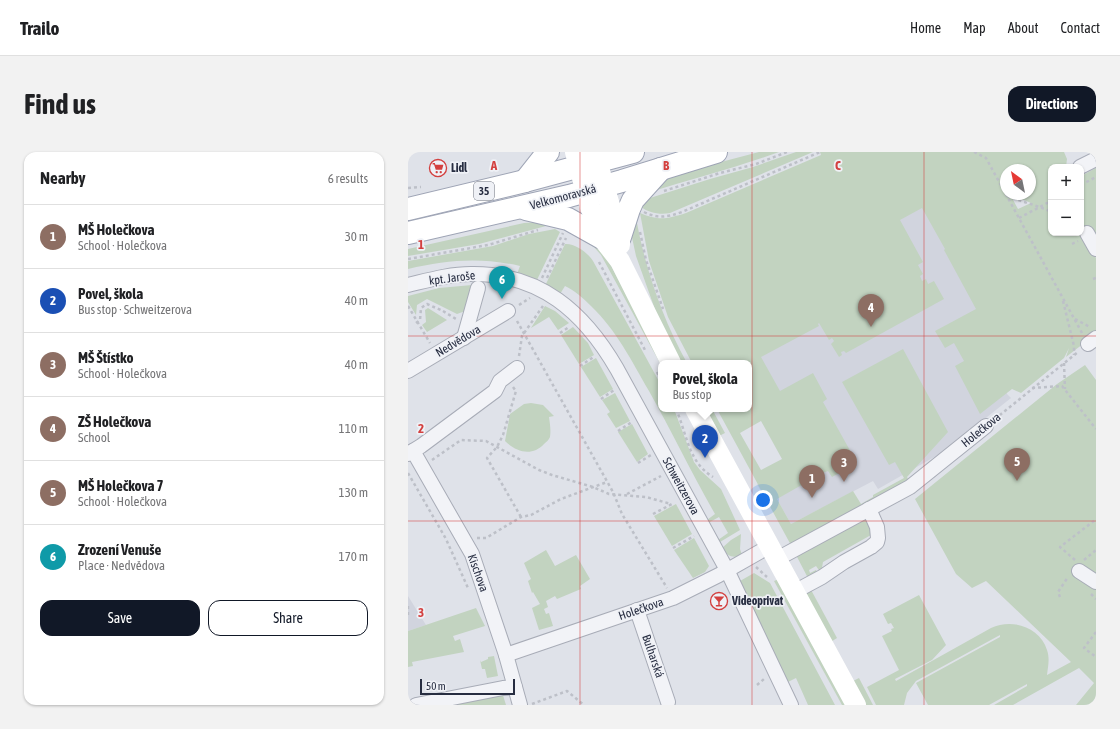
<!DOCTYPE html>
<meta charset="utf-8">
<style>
:root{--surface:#fff;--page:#f2f2f2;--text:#202124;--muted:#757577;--line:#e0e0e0;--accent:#111827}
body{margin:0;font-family:"Asap Condensed",sans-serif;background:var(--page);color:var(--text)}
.controls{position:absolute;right:12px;top:12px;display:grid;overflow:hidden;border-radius:8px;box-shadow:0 1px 3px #0004}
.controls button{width:36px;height:36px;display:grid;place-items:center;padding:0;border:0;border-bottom:1px solid var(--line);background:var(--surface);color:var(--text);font:20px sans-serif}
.compass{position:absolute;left:592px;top:12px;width:36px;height:36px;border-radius:50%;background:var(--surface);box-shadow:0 1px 3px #0004;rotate:327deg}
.scale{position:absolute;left:12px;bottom:10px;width:95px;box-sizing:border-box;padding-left:4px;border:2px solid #272d41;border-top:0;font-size:11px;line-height:14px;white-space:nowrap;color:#272d41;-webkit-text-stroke:3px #eff1f6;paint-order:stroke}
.you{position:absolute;left:355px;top:348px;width:14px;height:14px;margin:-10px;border:3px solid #fff;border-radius:50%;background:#1a73e8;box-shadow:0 0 0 6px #1a73e833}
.badge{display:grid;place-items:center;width:26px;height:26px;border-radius:50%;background:var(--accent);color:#fff;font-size:13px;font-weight:700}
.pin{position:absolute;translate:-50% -33px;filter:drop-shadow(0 1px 2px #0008)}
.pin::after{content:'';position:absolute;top:21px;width:14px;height:12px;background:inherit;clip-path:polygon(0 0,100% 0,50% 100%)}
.popup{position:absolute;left:250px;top:208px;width:94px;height:52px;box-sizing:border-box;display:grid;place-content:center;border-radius:8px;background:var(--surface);filter:drop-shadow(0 1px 3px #0005);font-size:13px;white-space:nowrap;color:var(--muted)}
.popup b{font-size:15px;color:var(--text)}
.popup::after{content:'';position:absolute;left:50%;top:100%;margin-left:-8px;border:8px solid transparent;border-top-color:var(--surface)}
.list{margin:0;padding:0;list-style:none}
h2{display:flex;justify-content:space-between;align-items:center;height:52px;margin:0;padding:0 16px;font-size:17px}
h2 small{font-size:13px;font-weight:400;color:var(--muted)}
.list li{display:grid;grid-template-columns:26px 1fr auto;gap:12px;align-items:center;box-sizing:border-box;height:64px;padding:0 16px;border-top:1px solid var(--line)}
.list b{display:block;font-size:15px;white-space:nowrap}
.list p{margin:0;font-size:13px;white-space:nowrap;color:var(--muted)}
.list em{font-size:13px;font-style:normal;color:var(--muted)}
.actions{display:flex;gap:8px;padding:12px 16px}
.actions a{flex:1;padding:9px 0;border:1px solid var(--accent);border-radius:12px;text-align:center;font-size:14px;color:var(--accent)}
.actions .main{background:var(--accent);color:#fff}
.map{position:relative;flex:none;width:688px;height:553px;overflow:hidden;border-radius:12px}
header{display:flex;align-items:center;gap:24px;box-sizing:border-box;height:56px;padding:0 20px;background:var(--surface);border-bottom:1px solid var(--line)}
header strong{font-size:19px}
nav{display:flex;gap:22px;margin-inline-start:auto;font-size:14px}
.intro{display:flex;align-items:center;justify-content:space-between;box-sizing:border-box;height:96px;padding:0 24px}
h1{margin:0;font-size:28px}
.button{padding:10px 18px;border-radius:12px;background:var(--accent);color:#fff;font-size:14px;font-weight:700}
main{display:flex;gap:24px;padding:0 24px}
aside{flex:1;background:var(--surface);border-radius:12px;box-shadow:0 1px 3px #0004}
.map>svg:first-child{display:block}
.built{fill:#d1d4de}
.green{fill:#c2d3c0;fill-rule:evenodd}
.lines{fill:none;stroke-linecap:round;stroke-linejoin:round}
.street-casing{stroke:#a8acb7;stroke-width:16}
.primary-casing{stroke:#9ea4b5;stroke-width:24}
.path{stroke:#bdc0c8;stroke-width:2.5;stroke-dasharray:3 3;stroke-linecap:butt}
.street{stroke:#f2f3f7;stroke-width:14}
.secondary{stroke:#fff;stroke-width:20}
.primary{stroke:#fff;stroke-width:22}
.path-bridge{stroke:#bdc0c8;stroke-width:2.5;stroke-dasharray:3 3;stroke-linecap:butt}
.grid{fill:none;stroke:#d3403f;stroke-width:1;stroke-opacity:0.55}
.labels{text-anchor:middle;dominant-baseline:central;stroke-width:3.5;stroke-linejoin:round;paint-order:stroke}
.shield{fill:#eff1f6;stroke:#636877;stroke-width:1}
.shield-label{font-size:11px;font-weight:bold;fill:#272d41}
.poi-label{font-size:12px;font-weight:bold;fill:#272d41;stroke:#eff1f6;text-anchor:start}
.street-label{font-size:12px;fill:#272d41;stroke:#eff1f6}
.grid-label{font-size:13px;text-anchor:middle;font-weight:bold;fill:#d3403f;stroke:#eff1f6;stroke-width:3.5;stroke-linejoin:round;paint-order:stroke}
</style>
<header>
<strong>Trailo</strong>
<nav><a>Home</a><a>Map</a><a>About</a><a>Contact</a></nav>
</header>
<div class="intro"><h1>Find us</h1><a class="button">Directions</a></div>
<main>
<aside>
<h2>Nearby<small>6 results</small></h2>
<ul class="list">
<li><span class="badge" style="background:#8d6e63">1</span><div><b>MŠ Holečkova</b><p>School · Holečkova</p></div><em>30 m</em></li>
<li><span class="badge" style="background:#1a4fb4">2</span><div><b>Povel, škola</b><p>Bus stop · Schweitzerova</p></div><em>40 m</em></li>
<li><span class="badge" style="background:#8d6e63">3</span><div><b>MŠ Štístko</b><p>School · Holečkova</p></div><em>40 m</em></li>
<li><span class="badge" style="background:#8d6e63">4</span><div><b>ZŠ Holečkova</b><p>School</p></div><em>110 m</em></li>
<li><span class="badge" style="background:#8d6e63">5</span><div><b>MŠ Holečkova 7</b><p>School · Holečkova</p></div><em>130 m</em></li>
<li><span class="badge" style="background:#0f9aa8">6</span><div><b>Zrození Venuše</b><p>Place · Nedvědova</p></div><em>170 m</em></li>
</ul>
<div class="actions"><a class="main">Save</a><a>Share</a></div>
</aside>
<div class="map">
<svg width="688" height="553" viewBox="0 0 688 553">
<rect width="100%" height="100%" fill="#dfe2e9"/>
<g class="built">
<path d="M548 0 599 242 603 246 535 300 470 337 465 329 383 372 370 349 361 354 349 332 400 304 341 257V211Z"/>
<path d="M0 444 18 473 0 479Z"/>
</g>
<g class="green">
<path d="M351 0H371C327 16 283 27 239 41L258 27 275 20Z"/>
<path d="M388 0H405L262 61C252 63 241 61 233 55L242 46 302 27 345 15Z"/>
<path d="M412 0H656L659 7 658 15H643V25L642 26 643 28V81H673V24L688 16V92L674 80 688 106V182L658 205 661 196 656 206 613 241 604 237 572 262 547 214 556 209 546 191 537 196 527 179 568 157 536 98 537 97 514 56 492 68 515 110 510 113 515 122 512 124 514 129 518 127 520 132 526 129 536 147 438 201 436 199 433 200 434 203 431 205 423 192 426 189 424 186 421 188 411 171 410 172 411 174 353 205 372 239 405 221 419 247 415 250 449 311 424 325 420 319 415 321 409 314 406 316 408 320 404 322 406 326 369 347 383 372 445 339 453 352 465 345V343L496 326 487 310 481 313 434 230 495 197 540 280 499 325 501 329 384 395 309 257H341V211H284L260 165 241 109 232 61C251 69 259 67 278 61L413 3ZM598 18H622V42H598ZM606 44 623 51 610 57 604 46ZM353 269 374 307 353 318 332 281Z"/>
<path d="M227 60C236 113 253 164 279 211H271L249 163 228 104 223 81Z"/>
<path d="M132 70 150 74H138L71 92 0 104V97L116 71Z"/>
<path d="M147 77 152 80 128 130 109 122 112 114C72 105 39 108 0 117V109L85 94 121 82Z"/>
<path d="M179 84 199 106 254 211 253 213 193 103 186 95 173 87Z"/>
<path d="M157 92C167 91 180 101 185 109L253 233V257H266L286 310 292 318 313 337 332 378 312 390 310 388 320 381 311 365 300 371 299 368 307 362C284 322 264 280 241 239 223 208 209 179 183 154 175 146 166 138 157 134L152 142 137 134Z"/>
<path d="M64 133 60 158 49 162 19 147 9 153 8 163 0 150V144L31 136Z"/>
<path d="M137 154 147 159 161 171 150 178 141 165 123 176Z"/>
<path d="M20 156 39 168 19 180 14 173 18 170 17 158Z"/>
<path d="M165 175 180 191 186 203 171 212 153 183Z"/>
<path d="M188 206 205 237 192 245 173 215Z"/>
<path d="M677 213 688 228V550L686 553H668L686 531 671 516 605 553H586L619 534V532L581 553H520L508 531 592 485V483L508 529 499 541 496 553H468L459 535 491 518 474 484 484 479 483 477 486 476 483 471 480 472 475 462 511 443 538 493 524 508 487 527 488 529 583 476C604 466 632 475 639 498 642 507 640 514 639 523L663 510 578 429 564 436 548 422 507 347 649 232Z"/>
<path d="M207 241 222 269 208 276 199 262 202 260 194 248Z"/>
<path d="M123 251 135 253 146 264 141 265C142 272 143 278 142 285 141 288 138 290 136 292 124 305 108 300 97 289L102 262 116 252Z"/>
<path d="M295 257H304L317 281 311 284Z"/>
<path d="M224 272 240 302 229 310 210 280Z"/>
<path d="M268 352 284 382 264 394 246 364Z"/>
<path d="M452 366 458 367 463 373V383L415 410 413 421 408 414 401 418 402 421 408 418 410 423 401 428 387 401Z"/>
<path d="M333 382 332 397 334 403C325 407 319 404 314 396L323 388Z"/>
<path d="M286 386 301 414 297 420 285 426 266 398Z"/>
<path d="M138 398 147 414 168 403 182 427 172 434 173 437 149 447 147 444 138 449 140 455 136 457 138 462 141 461 145 474 131 478 124 456 132 452 125 440 124 441 120 429 123 427 116 411Z"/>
<path d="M346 421 362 431 427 553H400L388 526 380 530 332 429Z"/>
<path d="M371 427 438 553H434L366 429Z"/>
<path d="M402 436 429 486 421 491 397 441Z"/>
<path d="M68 456 77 474 45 484 47 489 52 487 56 500 4 510 5 514 0 515V479Z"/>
<path d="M86 504 90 524 79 526 77 517H74L72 508 73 510 80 507V505Z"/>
<path d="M451 526 465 553H456L443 530Z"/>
<path d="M94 540 98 553H43Z"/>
</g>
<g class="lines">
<g class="street-casing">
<g id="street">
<path d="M672 15 688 7"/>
<path d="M679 81 688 97"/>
<path d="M0 133C21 128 42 122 63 122 132 121 176 160 209 217L319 418 383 553"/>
<path d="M56 186 70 136"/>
<path d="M680 192 688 186"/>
<path d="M0 219 100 159"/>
<path d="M5 299 64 402 98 503 112 553"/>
<path d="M0 302 13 294 87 239 92 229 109 216"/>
<path d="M369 407 502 335 578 274"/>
<path d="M671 419 688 430"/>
<path d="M386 440 414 425 436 410 463 395 469 390 470 386 469 375 461 357"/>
<path d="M229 458 260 550"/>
<path d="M98 503 265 446 311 423 362 394"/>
<path d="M8 553 95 536 107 535"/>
</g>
</g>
<g class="primary-casing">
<g id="primary">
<path d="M117 29 140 0"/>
<path d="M0 57 117 29 225 0"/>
<path d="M118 57 160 67 194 86"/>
<path d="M0 81 161 44 214 29 308 0"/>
<path d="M212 85 221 57 225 48 253 17"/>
</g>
</g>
<g class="path">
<path d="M566 0 578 6 674 181"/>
<path d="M673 33 688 25"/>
<path d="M0 36 13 35"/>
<path d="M256 39 312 21 348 12 379 0"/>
<path d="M599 44C614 50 629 53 643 60"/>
<path d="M236 60C250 67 260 65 274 60L412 0"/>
<path d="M611 66 643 49"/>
<path d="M232 80 238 108 255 157"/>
<path d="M664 92 670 89"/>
<path d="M0 107 80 93 130 78"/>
<path d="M191 110 237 198"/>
<path d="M134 126 155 81"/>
<path d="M139 126 158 86"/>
<path d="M685 127 688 126"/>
<path d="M655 149 666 194V203"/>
<path d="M111 153 122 146"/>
<path d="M0 154 22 191"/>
<path d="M35 159 48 167"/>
<path d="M667 167 682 175"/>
<path d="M109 169 205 340 214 362 259 436"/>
<path d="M152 181 161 175"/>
<path d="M111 204 114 184 135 154"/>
<path d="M656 211 657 237"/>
<path d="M172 214 187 204"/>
<path d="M249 220 253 228"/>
<path d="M105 235 108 239 95 283 89 295 79 306 113 365"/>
<path d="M624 236 654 234 688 277"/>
<path d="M193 247 206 238"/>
<path d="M268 257C279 282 280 310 305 325"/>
<path d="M587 267 670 200"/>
<path d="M210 279 224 270"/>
<path d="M24 308 53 288 78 289 131 318 144 323 185 335 201 342 238 345 263 352"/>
<path d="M230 311 243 303"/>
<path d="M0 321 38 387 60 436"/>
<path d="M219 342 253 324"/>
<path d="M245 362 264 352"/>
<path d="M69 386H78L113 365 123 363 153 347 199 330"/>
<path d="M265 396 286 384"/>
<path d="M667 408 652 395 687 368"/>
<path d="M676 408 688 398"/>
<path d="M348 415 359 425"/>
<path d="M683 442 688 447"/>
<path d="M652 445 650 440 660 425"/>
<path d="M0 454V464"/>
<path d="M688 480 676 496 688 505"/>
<path d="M349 533 356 527"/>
<path d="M124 552 159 539 176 553"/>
</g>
<use href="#street" class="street"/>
<g class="secondary">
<path d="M167 0 182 55 194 86 212 109 263 211"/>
<path d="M187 0 196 34 212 85V93"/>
<path d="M287 257 448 553"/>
</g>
<use href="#primary" class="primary"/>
<path class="path-bridge" d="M8 171 12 168 13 156 19 152 35 159"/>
</g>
<path class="grid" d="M172 0V553M344 0V553M516 0V553M0 184H688M0 369H688"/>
<defs>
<g id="supermarket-ring" transform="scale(0.9)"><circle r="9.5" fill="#eff1f6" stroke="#d3403f" stroke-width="1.5"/><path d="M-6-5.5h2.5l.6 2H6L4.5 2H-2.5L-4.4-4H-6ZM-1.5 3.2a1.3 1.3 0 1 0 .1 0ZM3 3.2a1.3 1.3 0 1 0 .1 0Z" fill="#d3403f"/></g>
<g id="bar-ring" transform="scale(0.9)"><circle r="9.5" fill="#eff1f6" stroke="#d3403f" stroke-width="1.5"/><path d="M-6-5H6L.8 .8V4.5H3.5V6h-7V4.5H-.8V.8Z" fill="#d3403f"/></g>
</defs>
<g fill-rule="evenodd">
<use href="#supermarket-ring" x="30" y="16"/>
<use href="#bar-ring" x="311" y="449"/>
</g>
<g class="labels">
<rect class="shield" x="66" y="30" width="20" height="18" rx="3"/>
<g class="shield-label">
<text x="76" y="39">35</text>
</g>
<g class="poi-label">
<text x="43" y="16">Lidl</text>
<text x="324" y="449">Videoprivat</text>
</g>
<g class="street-label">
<text transform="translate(155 45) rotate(-15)">Velkomoravská</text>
<text transform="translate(44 126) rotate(-7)">kpt. Jaroše</text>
<text transform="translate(50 189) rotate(-31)">Nedvědova</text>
<text transform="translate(573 278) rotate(-39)">Holečkova</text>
<text transform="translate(273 334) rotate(61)">Schweitzerova</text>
<text transform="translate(70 421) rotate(70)">Kischova</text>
<text transform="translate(233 457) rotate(-19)">Holečkova</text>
<text transform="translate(245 504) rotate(71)">Bulharská</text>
</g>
</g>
<g class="grid-label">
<text x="86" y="18">A</text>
<text x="258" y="18">B</text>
<text x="430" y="18">C</text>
<text x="13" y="97">1</text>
<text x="13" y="281">2</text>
<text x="13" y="465">3</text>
</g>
</svg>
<div class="controls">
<button>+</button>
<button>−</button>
</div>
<svg class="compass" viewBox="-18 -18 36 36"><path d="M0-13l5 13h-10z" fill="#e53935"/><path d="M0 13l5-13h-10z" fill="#757577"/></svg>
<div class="scale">50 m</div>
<div class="you"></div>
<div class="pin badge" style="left:404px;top:346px;background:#8d6e63">1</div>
<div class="pin badge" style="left:297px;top:306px;background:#1a4fb4">2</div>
<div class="popup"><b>Povel, škola</b>Bus stop</div>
<div class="pin badge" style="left:436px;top:330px;background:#8d6e63">3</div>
<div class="pin badge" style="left:463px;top:175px;background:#8d6e63">4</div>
<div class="pin badge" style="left:609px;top:329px;background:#8d6e63">5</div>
<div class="pin badge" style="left:94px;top:147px;background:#0f9aa8">6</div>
</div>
</main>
